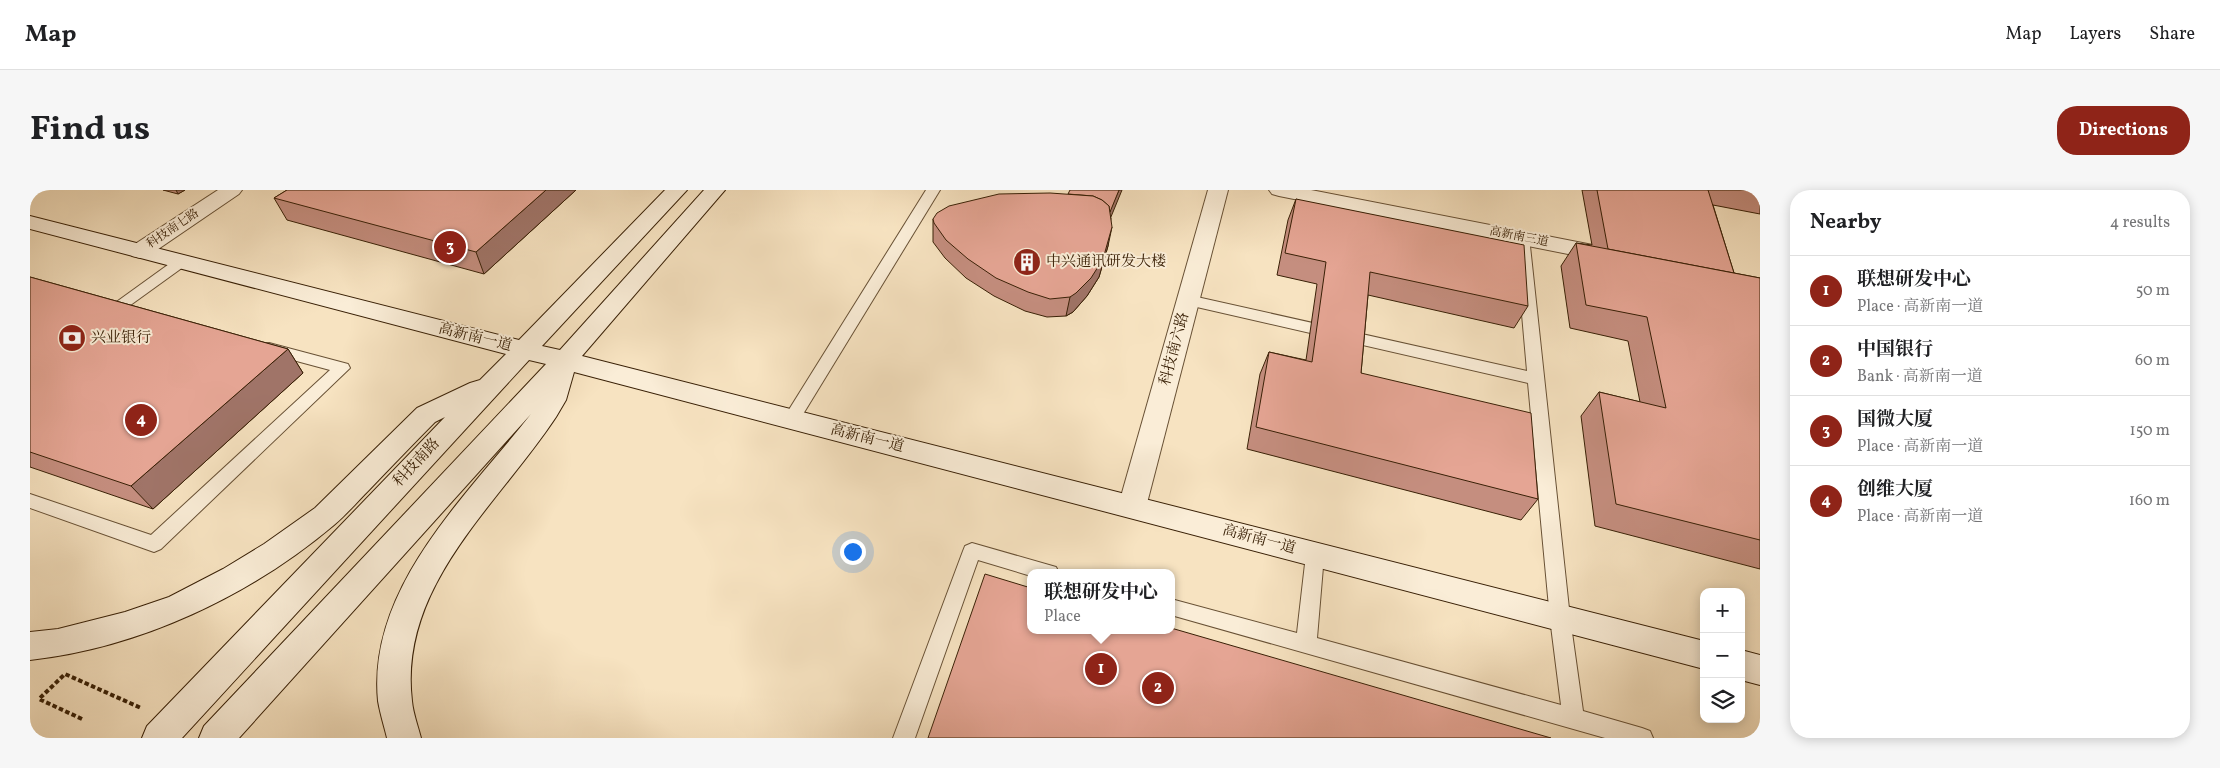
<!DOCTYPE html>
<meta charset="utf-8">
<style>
:root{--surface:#fff;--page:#f6f6f6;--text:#202124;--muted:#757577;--line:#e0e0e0;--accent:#8f2418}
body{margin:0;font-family:Vollkorn,"Noto Serif SC",serif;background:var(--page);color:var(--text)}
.controls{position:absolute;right:15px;bottom:15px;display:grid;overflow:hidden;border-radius:10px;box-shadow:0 2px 12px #0003}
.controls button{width:45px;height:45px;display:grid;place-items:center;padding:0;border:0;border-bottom:1px solid var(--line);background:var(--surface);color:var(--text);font:25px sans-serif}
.you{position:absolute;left:822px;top:361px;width:18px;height:18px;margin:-12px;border:4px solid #fff;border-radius:50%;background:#1a73e8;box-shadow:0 0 0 8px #1a73e833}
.badge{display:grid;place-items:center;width:32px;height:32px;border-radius:50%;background:var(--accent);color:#fff;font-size:16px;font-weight:700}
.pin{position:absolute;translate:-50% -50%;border:2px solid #fff;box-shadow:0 1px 5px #0006}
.popup{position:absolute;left:997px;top:379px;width:148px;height:65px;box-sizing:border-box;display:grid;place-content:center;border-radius:10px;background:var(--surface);filter:drop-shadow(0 1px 4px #0005);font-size:16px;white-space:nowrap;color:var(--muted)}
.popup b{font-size:19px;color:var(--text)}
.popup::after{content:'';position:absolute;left:50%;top:100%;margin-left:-10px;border:10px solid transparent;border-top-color:var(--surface)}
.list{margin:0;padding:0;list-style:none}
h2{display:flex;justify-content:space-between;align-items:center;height:65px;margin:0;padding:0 20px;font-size:21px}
h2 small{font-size:16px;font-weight:400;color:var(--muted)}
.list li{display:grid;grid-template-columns:32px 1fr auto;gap:15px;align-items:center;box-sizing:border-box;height:70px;padding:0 20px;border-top:1px solid var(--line)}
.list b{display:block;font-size:19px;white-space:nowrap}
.list p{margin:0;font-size:16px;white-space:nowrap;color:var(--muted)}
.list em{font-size:16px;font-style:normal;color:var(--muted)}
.icon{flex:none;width:28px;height:28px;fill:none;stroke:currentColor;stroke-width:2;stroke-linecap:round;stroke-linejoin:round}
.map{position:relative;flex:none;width:1730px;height:548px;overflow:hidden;border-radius:20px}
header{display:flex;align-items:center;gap:30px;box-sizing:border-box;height:70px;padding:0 25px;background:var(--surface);border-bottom:1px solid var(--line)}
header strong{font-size:24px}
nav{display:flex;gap:28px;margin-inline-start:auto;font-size:18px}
.intro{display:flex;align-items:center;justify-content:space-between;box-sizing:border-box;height:120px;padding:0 30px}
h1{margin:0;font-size:35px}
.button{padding:12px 22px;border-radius:20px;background:var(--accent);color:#fff;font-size:18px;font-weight:700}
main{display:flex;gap:30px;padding:0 30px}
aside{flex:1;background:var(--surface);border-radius:20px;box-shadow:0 2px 12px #0003}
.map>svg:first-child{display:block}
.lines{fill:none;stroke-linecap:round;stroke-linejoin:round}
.lane-casing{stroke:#685135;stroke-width:2}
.street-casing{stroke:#685135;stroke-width:2}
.secondary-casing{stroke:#392006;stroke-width:2}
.path{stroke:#392006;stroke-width:4;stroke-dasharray:4.5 2.5;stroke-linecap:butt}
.lane{fill:#faedd7;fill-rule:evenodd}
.street{fill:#faedd7;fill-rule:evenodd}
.secondary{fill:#faedd7;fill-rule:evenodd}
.wall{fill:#c58e7f;stroke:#392006}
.shaded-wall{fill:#a07468;stroke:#392006}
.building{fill:#e5a594;stroke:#392006}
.labels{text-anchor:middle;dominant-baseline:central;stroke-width:4;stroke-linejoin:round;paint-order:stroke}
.far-street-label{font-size:12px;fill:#392006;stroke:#faedd7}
.poi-label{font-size:15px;fill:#392006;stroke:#faedd7;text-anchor:start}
.street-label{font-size:15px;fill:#392006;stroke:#faedd7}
</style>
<header>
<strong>Map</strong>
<nav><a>Map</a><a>Layers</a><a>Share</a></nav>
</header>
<div class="intro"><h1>Find us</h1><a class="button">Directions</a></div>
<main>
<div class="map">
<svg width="1730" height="548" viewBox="0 0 1730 548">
<rect width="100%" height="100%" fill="#f7e3c1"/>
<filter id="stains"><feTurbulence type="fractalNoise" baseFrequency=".004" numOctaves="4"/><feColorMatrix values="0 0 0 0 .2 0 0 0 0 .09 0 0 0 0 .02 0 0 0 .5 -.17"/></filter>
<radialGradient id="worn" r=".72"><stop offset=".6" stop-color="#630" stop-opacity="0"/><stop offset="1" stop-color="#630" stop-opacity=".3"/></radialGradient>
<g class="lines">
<g class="lane-casing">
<g id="lane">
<path d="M896 0H910L767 234 761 236 755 234 753 230 755 226Z"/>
<path d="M1493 52 1500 56 1540 428 1553 521 1612 538 1620 541 1623 548H1575L1141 425V409L1267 443 1276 365 1278 360 1285 357 1292 360 1294 365 1287 448 1531 515 1520 428 1498 193 1158 115 1153 113 1151 110 1153 107 1158 105 1497 181 1486 56Z"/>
<path d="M151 68 156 69 158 72 156 75 95 119H85L83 116 85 113 146 69Z"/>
<path d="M239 153 318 174 320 178 131 359 124 362 0 318V304L121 345 300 180 233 162 231 158 233 154Z"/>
<path d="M942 353 1026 377 1029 383H1001V386L948 370 885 548H863L933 361 935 356Z"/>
</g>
</g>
<g class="street-casing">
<g id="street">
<path d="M188 0H212L209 4 118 66 110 68 102 66 99 61 102 56Z"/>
<path d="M1178 0H1198L1116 317 1112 325 1102 328 1092 325 1088 317Z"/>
<path d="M1239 0H1281L1578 58 1586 60 1589 65 1586 70 1578 72 1249 6 1242 4Z"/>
</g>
</g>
<g class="secondary-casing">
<g id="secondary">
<path d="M635 0H657L512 156 530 160 674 0H695L552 166 1674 451V479L544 182 536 210 526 227C469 314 368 395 382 511 383 523 388 536 391 548H357C354 536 350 523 348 511 337 397 437 306 501 224L209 548H169L174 536 516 174 499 170 152 548H112L117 536 415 227 405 232C383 254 361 277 339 300 328 311 317 324 304 335 220 406 110 458 0 470V442L28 439 95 422 139 407 193 379 234 354 285 318 387 218 440 193 450 190 476 164 0 39V26L489 150Z"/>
<path d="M1711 460 1730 465V495L1711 490Z"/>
</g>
</g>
<path class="path" d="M52 529 9 509 35 484 111 518"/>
<use href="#lane" class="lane"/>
<use href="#street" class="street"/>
<use href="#secondary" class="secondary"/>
</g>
<g class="wall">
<path d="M133 0H155L148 4Z"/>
<path d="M257 0H546L454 84 257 30 244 8Z"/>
<path d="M1552 0H1730V24L1683 15 1704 83 1730 88V379L1565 336 1551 226 1569 202 1610 212 1598 151 1540 138 1531 76 1546 53 1562 55Z"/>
<path d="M1266 9 1498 116 1484 138 1338 105 1331 183 1508 309 1491 330 1217 259 1230 184 1239 162 1276 170 1287 94 1247 85 1258 30Z"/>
<path d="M1081 28 1078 56 1069 87 1057 106 1043 122 1036 126 1017 127 995 121 964 106 936 88 915 68 903 52V29Z"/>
<path d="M0 87 258 159 273 183 123 319 0 277Z"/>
</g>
<g class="shaded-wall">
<path d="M146 0H155L148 4Z"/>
<path d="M516 0H546L454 84 446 62Z"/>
<path d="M1089 0H1092L1076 39 1079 23Z"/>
<path d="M1082 37 1078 56 1069 87 1057 106 1043 122 1036 126 1040 107Z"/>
<path d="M258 159 273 183 123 319 101 296Z"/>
</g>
<g class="building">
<path d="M257 0H516L446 62 244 8Z"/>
<path d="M1040 0H1089L1080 22 1079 16 1072 10 1063 6 1038 4Z"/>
<path d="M1567 0H1678L1704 83 1578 59Z"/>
<path d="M1715 0H1730V3Z"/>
<path d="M1020 3 1063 6 1072 10 1079 16 1082 37 1073 69 1061 88 1046 103 1040 107 1020 109 998 102 966 88 938 69 916 50 904 33 903 29 907 23 919 16 969 4Z"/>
<path d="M1266 9 1494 55 1498 116 1340 82 1331 183 1501 223 1508 309 1226 237 1239 162 1282 172 1296 72 1255 63Z"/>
<path d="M1546 53 1730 88V350L1586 314 1569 202 1636 218 1617 127 1556 115Z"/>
<path d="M0 87 258 159 101 296 0 262Z"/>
<path d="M955 384 1001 398V440H1141V438L1521 548H898Z"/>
</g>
<defs>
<g id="building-disc" transform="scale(1.4375)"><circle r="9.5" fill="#8f2418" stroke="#faedd7"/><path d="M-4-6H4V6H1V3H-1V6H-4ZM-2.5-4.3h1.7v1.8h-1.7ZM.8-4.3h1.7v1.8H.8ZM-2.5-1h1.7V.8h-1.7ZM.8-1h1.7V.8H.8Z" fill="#fff"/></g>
<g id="bank-disc" transform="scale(1.4375)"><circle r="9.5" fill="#8f2418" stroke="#faedd7"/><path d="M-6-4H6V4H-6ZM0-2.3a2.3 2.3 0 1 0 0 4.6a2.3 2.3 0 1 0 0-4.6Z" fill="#fff"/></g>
</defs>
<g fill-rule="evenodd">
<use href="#building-disc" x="997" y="72"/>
<use href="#bank-disc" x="42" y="148"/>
</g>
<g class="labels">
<g class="far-street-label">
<text transform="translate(143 39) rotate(-34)">科技南七路</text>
<text transform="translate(1489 47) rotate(11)">高新南三道</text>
</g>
<g class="poi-label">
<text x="1016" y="72">中兴通讯研发大楼</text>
<text x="61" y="148">兴业银行</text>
</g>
<g class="street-label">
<text transform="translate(445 148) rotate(14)">高新南一道</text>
<text transform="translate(1145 159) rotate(-75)">科技南六路</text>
<text transform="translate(837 249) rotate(14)">高新南一道</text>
<text transform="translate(387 273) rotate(-47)">科技南路</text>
<text transform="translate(1229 350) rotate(15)">高新南一道</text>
</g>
</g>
<rect width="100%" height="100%" filter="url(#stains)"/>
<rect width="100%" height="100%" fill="url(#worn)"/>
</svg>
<div class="controls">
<button>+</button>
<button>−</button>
<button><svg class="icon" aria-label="layers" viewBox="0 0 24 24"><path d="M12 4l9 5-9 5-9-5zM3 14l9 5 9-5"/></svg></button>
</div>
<div class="you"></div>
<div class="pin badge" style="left:1071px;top:479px">1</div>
<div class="popup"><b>联想研发中心</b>Place</div>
<div class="pin badge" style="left:1128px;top:498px">2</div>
<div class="pin badge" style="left:420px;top:57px">3</div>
<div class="pin badge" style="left:111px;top:230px">4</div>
</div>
<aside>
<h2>Nearby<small>4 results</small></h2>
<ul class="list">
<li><span class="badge">1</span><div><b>联想研发中心</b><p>Place · 高新南一道</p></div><em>50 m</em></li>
<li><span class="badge">2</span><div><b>中国银行</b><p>Bank · 高新南一道</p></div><em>60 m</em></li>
<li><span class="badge">3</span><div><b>国微大厦</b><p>Place · 高新南一道</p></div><em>150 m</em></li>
<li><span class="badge">4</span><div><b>创维大厦</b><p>Place · 高新南一道</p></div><em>160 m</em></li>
</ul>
</aside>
</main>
